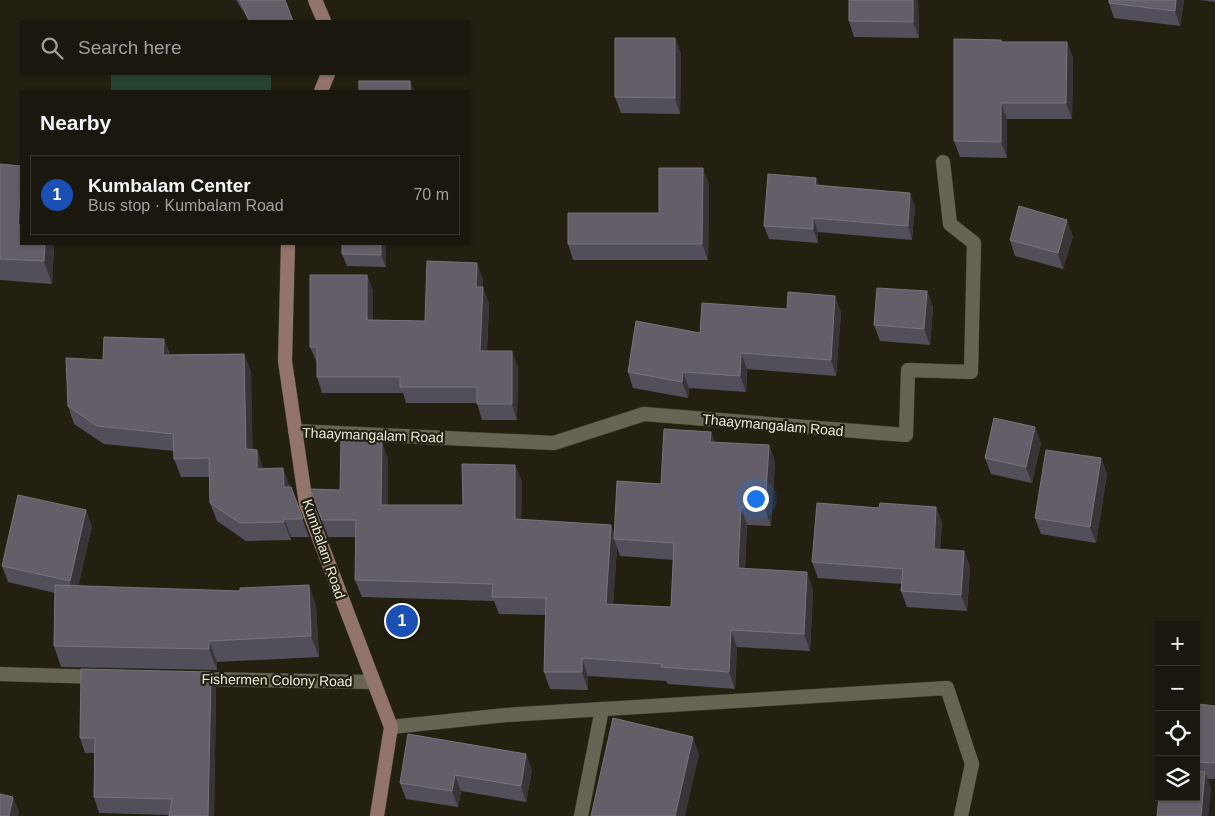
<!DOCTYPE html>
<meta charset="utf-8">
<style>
:root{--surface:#1a180e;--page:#27251c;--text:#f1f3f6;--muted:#9fa09e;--line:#38372e;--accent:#2563eb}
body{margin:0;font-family:Arial,sans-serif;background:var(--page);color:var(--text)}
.controls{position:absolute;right:15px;bottom:15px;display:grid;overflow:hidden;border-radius:0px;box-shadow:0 1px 4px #0004}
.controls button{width:45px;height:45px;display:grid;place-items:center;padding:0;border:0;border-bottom:1px solid var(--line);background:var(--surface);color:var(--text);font:25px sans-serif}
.you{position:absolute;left:755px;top:498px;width:18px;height:18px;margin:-12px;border:4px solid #fff;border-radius:50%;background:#1a73e8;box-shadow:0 0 0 8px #1a73e833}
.badge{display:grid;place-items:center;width:32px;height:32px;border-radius:50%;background:var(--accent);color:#fff;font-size:16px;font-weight:700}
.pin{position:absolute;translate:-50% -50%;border:2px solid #fff;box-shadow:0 1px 5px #0006}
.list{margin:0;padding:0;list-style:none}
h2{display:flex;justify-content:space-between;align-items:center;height:65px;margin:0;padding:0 20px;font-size:21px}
h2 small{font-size:16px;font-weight:400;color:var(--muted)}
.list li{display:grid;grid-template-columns:32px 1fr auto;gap:15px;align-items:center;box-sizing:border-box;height:80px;margin:0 10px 10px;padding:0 10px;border:1px solid var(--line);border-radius:0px}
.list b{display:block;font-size:19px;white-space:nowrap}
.list p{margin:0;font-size:16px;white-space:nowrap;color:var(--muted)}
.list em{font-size:16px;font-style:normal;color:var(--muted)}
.icon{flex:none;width:28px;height:28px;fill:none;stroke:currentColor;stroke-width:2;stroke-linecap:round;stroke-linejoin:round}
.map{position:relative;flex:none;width:1215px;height:816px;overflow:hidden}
.search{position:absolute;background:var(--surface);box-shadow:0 1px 4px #0004;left:20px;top:20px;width:450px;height:55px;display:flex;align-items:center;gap:12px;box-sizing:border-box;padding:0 18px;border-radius:0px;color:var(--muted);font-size:19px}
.panel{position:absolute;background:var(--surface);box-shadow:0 1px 4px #0004;left:20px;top:90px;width:450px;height:155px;border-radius:0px}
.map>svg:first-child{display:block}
.green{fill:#264330}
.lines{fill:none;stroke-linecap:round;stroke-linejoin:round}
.minor-casing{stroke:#3d3a32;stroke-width:15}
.secondary-casing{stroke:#3d3a32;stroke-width:15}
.minor{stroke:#676454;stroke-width:14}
.secondary{stroke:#92746a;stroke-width:14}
.wall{fill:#524e5a;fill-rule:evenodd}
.shaded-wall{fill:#393437}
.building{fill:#635e68;stroke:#78747b}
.labels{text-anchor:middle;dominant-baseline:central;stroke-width:4.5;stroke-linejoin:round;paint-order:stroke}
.street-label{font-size:14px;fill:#eae9df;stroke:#232012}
</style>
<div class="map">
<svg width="1215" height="816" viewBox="0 0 1215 816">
<rect width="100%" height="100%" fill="#232012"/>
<rect class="green" x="111" y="74" width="160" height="17"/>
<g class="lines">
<g class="minor-casing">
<g id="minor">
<path d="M295 431 554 443 644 414 906 435 908 370 971 372 974 243 950 224 943 162"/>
<path d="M0 674 99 677"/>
<path d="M196 679 373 682"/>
<path d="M391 727 506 715 947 688 972 764 961 816"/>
<path d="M581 816 602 709"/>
</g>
</g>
<g class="secondary-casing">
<g id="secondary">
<path d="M315 0 324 21"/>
<path d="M321 91 328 74"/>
<path d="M288 244 285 361 306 504 391 727 377 816"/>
</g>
</g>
<use href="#minor" class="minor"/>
<use href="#secondary" class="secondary"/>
</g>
<g class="wall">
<path d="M236 0H285L247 17Z"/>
<path d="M918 0 919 38 854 37 849 21Z"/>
<path d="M1109 0H1184L1180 26 1114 18 1109 3Z"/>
<path d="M1201 0H1215V2Z"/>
<path d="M675 38 681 54 680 114 621 113 615 97Z"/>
<path d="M1001 40 1002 42H1067L1073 58 1072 119H1007V158L960 157 954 141Z"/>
<path d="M0 164 21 244H52L54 248 52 284 0 280Z"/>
<path d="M816 178 819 185 915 206 912 240 818 232V243L769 239 764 226Z"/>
<path d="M709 184 708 260H573L568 244 659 213Z"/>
<path d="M1073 236 1063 269 1015 256 1010 240Z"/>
<path d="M386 244V267L347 266 342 254Z"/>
<path d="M367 275 373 291V320L425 321 483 279 482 287 489 303 487 351 518 367 517 420H482L477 403H406L403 393H322L317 377V363L310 347Z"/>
<path d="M927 291 933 307 930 345 880 341 874 325Z"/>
<path d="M787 309 841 312 836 376 747 369 746 392 689 388 688 398 633 388 628 372 700 333Z"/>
<path d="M164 339 170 355 244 354 251 372 252 449 257 450 263 469 283 468 290 487H291L309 537H291V540L246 541 217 521 210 503 209 477H181L174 459V451L104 444 74 424 68 406 103 360Z"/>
<path d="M1035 427 1041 443 1032 483 991 474 985 458Z"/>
<path d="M711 432 715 443 769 445 775 462 771 526 747 525 745 569 813 590 810 651 737 647 735 689 668 684 666 681 588 676V690L550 689 544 672 545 615 499 614 494 601 362 597 355 580 356 537H328L310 489 340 490 388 459V505H463L515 465 522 482 521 519 611 525 614 534ZM617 547 620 556 673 560 671 607 613 604Z"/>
<path d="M1101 458 1107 474 1096 543 1041 534 1035 518Z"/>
<path d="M936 507 942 523 940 550 964 551 970 567 967 611 907 607 901 591 902 584 818 578 812 562 879 508Z"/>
<path d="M92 526 78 586 316 605 319 657 217 662V670L61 667 54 646 55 593 8 582 2 566Z"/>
<path d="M216 687 214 816H169V815L99 813 94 797 95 753H85L80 738Z"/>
<path d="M1215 706V779H1207L1211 788 1208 816H1157L1197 771 1196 725Z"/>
<path d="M408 734 532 770 526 802 461 791 458 807 406 799 400 783Z"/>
</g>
<g class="shaded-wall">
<path d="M913 0H918L919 38 913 22Z"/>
<path d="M1176 0H1184L1180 26 1175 11Z"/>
<path d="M675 38 681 54 680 114 675 98Z"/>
<path d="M1067 42 1073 58 1072 119 1066 103Z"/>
<path d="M410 81 414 91H410Z"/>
<path d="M1001 103 1007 119V158L1001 142Z"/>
<path d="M703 168 709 184 708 260 702 244Z"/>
<path d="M816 178 821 191 815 185Z"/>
<path d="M21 182V233L18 225Z"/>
<path d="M910 193 915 206 912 240 908 226Z"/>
<path d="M813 218 818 232V243L813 229Z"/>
<path d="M1067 220 1073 236 1063 269 1058 253Z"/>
<path d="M45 244H52L54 248 52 284 44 261Z"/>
<path d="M381 244H386V267L381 255Z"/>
<path d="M477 263 483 279 482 303 476 287Z"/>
<path d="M367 275 373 291V336L367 320Z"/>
<path d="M483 287 489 303 486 367 480 351Z"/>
<path d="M927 291 933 307 930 345 924 329Z"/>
<path d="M835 296 841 312 836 376 831 360Z"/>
<path d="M164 339 170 358 163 355Z"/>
<path d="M512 351 518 367 517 420 512 404Z"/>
<path d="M741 353 747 369 746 392 740 376Z"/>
<path d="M244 354 251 372 253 468 246 449Z"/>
<path d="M683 372 689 388 688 398 682 382Z"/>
<path d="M1035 427 1041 443 1032 483 1026 467Z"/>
<path d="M711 432 717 449 710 442Z"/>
<path d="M382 442 388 459V522L381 505Z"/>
<path d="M769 445 775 462 771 526 765 509Z"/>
<path d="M257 450 263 468 264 488 257 469Z"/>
<path d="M1101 458 1107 474 1096 543 1090 527Z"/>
<path d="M515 465 522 482 521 536 515 519Z"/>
<path d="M283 468 290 486V506L284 487Z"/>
<path d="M741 507 747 525 744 585 738 568Z"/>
<path d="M936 507 942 523 939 565 934 549Z"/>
<path d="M86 510 92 526 76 597 70 581Z"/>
<path d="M284 519 291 537V540L284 522Z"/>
<path d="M611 525 616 539H614L617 547 612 621 606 604Z"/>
<path d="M964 551 970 567 967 611 961 595Z"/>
<path d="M807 572 813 590 810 651 804 634Z"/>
<path d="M309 585 316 605 319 657 311 636Z"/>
<path d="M731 630 737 647 735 689 729 672Z"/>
<path d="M209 641 217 662V670L209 649Z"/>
<path d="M582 658 588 676V690L582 672Z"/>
<path d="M211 672 216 687 214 816H208Z"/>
<path d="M693 737 699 755 685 816H675Z"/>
<path d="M526 754 532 770 526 802 521 786Z"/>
<path d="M1205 772 1211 788 1208 816H1201Z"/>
<path d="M455 775 461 791 458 807 452 791Z"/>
<path d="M13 797 19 812 18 816H9Z"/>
</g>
<g class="building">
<path d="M240 0H285L293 21H249Z"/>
<path d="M849 0H913V22L849 21Z"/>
<path d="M1109 0H1176L1175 11 1109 3Z"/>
<path d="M615 38H675V98L615 97Z"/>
<path d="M954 39 1001 40V42H1067L1066 103H1001V142L954 141Z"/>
<rect x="359" y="81" width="51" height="10"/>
<path d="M0 164 21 166V182L18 225H21V244H45L44 261 0 259Z"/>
<path d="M659 168H703L702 244H568V213H659Z"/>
<path d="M768 174 816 178 815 185 910 193 908 226 813 218V229L764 226Z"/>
<path d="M1019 206 1067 220 1058 253 1010 240Z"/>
<path d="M342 244H381V255L342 254Z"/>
<path d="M427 261 477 263 476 287H483L480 351H512V404H477V387H400V377H317V347H310V275H367V320L425 321Z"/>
<path d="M877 288 927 291 924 329 874 325Z"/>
<path d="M788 292 835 296 831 360 741 353 740 376 683 372 682 382 628 372 636 321 700 333 702 303 787 309Z"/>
<path d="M104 337 164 339 163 355 244 354 246 449 257 450V469L283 468 284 487H291L303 519H284V522L240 523 210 503 209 458 174 459 173 434 97 426 68 406 66 358 103 360Z"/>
<path d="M994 418 1035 427 1026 467 985 458Z"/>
<path d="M664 429 711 432 710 442 769 445 765 509 741 507 738 568 807 572 804 634 731 630 729 672 661 667 662 664 582 658V672H544L546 598 492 597 493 584 355 580 356 520H322L310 489 340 490 341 441 382 442 381 505H463L462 464 515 465V519L611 525 606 604 671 607 674 543 614 539 617 481 661 484Z"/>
<path d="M1046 450 1101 458 1090 527 1035 518Z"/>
<path d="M18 495 86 510 70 581 2 566Z"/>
<path d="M817 503 879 508 880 503 936 507 934 549 964 551 961 595 901 591 903 569 812 562Z"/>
<path d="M55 585 240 591V588L309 585 311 636 209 641V649L54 646Z"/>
<path d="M81 669 211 672 208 816H169L172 799 94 797 95 738H80Z"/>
<path d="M1198 704 1215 706V763L1196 762V725Z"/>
<path d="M613 718 693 737 675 816H591Z"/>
<path d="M408 734 526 754 521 786 455 775 452 791 400 783Z"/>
<path d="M1196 771 1205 772 1201 816H1157L1159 797H1196Z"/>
<path d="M0 794 13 797 9 816H0Z"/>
</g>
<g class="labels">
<g class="street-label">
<text transform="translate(773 425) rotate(5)">Thaaymangalam Road</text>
<text transform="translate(373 435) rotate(2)">Thaaymangalam Road</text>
<text transform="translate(324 549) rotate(71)">Kumbalam Road</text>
<text transform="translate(277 680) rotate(1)">Fishermen Colony Road</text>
</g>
</g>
</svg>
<div class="controls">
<button>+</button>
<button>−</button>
<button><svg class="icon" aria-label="locate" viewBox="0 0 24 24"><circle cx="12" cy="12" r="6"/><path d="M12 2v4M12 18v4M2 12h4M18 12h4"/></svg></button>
<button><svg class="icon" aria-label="layers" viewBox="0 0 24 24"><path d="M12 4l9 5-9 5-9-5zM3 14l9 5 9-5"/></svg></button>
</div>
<div class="you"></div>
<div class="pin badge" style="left:402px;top:621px;background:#1a4fb4">1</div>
<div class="search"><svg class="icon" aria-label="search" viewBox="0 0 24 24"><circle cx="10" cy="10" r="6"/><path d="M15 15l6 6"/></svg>Search here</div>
<section class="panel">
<h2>Nearby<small></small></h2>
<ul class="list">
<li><span class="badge" style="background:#1a4fb4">1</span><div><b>Kumbalam Center</b><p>Bus stop · Kumbalam Road</p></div><em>70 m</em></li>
</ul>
</section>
</div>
